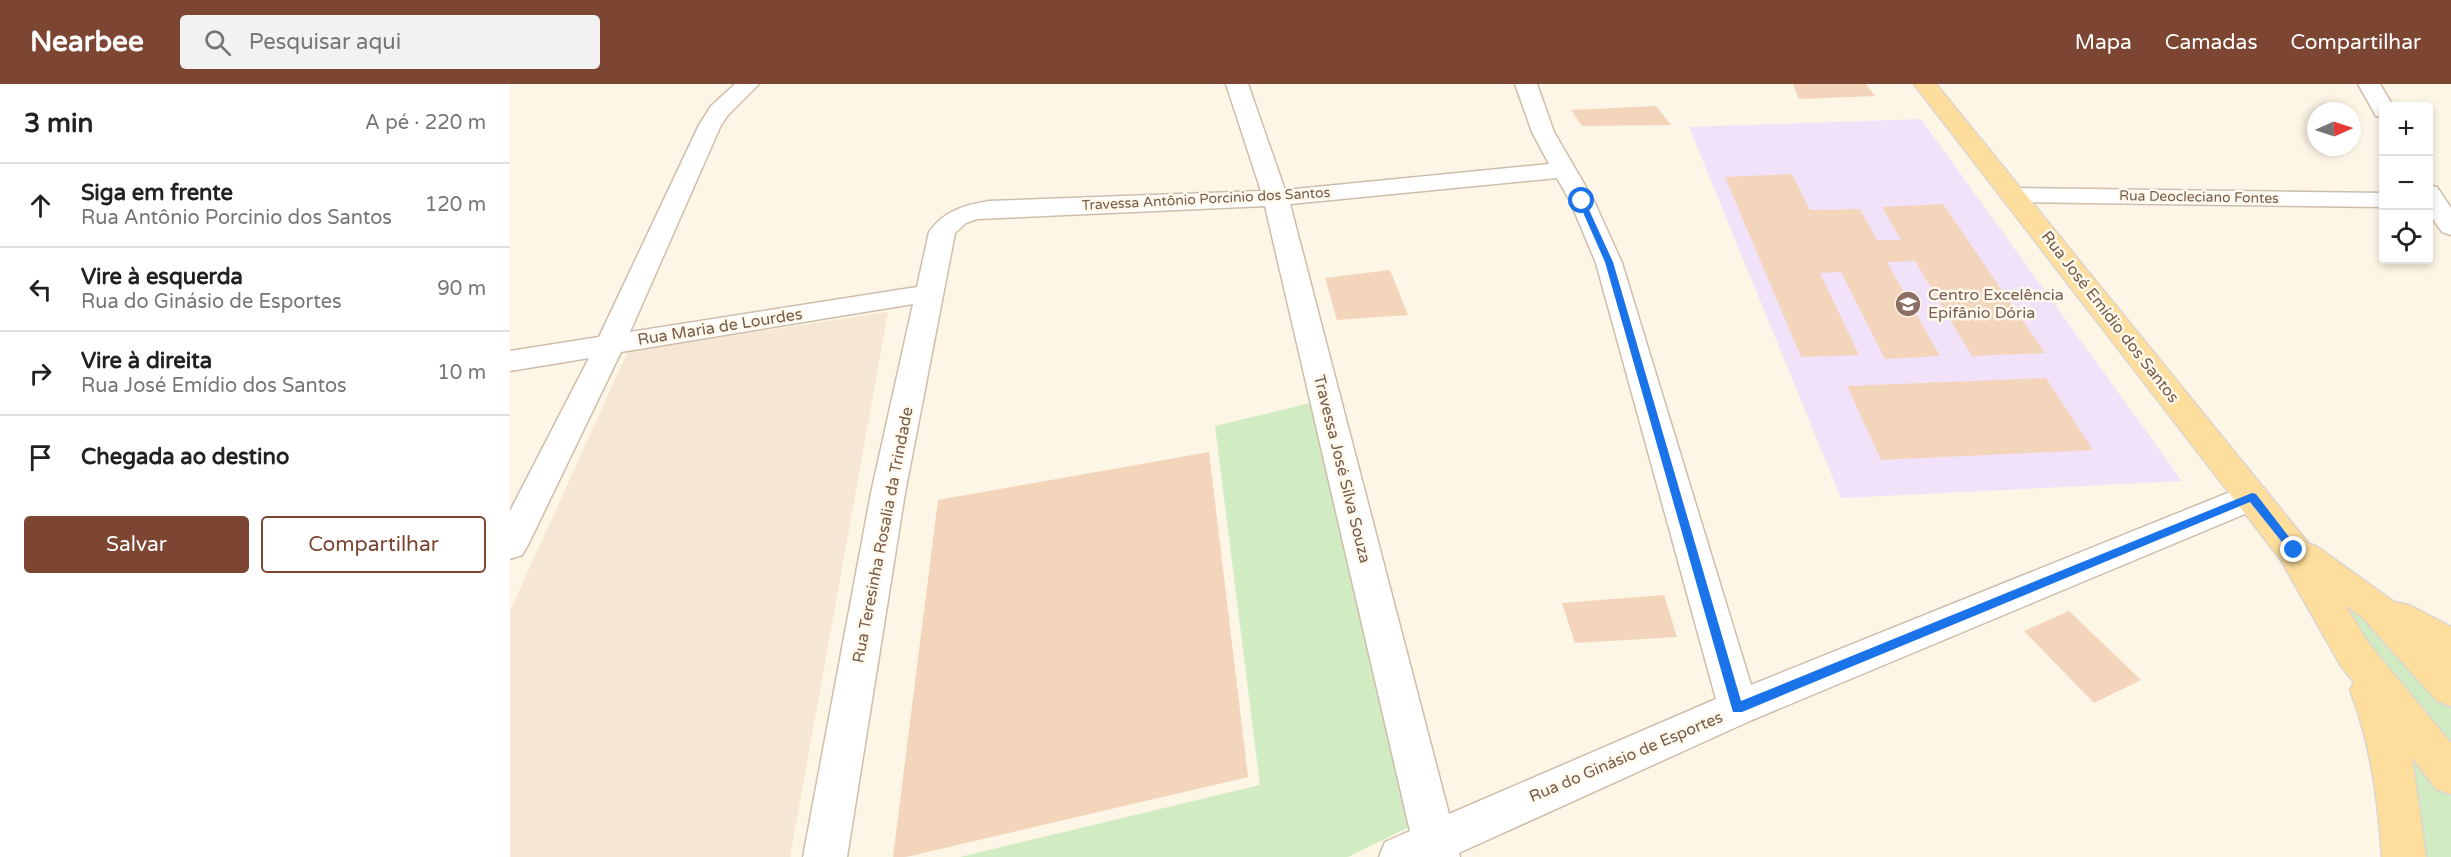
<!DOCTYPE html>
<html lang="pt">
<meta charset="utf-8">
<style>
:root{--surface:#fff;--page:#f2f2f2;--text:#222;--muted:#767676;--line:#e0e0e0;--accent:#7c4632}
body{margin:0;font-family:"Varela Round",sans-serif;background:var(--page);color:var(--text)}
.controls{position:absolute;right:18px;top:18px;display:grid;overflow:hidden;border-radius:6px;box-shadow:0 3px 9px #0003}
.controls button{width:54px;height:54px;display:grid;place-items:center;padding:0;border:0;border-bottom:2px solid var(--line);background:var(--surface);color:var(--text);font:30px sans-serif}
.compass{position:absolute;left:1797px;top:18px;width:54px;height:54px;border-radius:50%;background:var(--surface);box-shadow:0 3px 9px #0003;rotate:87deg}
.stop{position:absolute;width:18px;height:18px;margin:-14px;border:4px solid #1a73e8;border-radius:50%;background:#fff}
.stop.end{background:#1a73e8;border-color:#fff;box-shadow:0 2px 6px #0008}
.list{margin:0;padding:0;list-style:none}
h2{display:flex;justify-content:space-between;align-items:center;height:78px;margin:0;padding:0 24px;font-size:26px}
h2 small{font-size:20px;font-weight:400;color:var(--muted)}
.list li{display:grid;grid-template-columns:39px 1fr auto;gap:18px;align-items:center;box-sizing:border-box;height:84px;padding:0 24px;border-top:2px solid var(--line)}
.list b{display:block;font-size:22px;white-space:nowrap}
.list p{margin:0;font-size:20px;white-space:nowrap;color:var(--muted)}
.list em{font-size:20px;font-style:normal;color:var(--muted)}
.actions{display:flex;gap:12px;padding:18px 24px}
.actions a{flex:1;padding:14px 0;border:2px solid var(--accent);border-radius:6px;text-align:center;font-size:21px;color:var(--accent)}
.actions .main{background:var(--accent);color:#fff}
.icon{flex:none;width:33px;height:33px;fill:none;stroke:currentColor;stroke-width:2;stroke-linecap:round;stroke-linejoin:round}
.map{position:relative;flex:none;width:1941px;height:773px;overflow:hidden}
header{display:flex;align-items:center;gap:36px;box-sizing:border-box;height:84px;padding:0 30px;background:var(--accent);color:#fff}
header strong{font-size:28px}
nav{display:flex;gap:33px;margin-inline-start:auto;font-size:21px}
.search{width:420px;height:54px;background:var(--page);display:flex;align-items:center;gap:15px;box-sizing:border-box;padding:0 21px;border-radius:6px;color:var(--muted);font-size:22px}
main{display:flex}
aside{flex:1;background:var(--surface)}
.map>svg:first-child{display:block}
.residential{fill:#f5e7d3}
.education{fill:#f2e2f9}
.green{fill:#d1ebc3}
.building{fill:#f3d5bc}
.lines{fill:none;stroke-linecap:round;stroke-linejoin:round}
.minor-casing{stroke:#cfbdab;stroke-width:3}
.major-casing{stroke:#dcd5d0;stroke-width:3}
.minor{fill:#fff;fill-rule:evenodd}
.major{fill:#fdde9c;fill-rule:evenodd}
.route{fill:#1a73e8}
.labels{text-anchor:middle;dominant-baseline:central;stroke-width:5;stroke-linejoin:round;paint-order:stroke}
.far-street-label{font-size:14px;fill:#775c49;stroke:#fff8ec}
.education-label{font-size:16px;fill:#785e54;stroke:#fff8ec;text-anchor:start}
.street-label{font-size:16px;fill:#775c49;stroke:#fff8ec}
</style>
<header>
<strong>Nearbee</strong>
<div class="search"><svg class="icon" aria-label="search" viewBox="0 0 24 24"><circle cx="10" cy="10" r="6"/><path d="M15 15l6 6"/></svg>Pesquisar aqui</div>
<nav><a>Mapa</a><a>Camadas</a><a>Compartilhar</a></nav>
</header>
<main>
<aside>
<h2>3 min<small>A pé · 220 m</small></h2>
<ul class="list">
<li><svg class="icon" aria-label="ahead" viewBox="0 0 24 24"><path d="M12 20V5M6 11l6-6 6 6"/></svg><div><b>Siga em frente</b><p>Rua Antônio Porcinio dos Santos</p></div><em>120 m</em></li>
<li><svg class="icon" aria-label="left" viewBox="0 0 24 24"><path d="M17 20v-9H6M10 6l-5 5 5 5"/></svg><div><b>Vire à esquerda</b><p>Rua do Ginásio de Esportes</p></div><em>90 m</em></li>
<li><svg class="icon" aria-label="right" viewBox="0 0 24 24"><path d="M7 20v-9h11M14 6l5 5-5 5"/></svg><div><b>Vire à direita</b><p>Rua José Emídio dos Santos</p></div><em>10 m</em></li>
<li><svg class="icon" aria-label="arrive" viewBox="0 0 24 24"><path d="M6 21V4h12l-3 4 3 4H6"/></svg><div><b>Chegada ao destino</b></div></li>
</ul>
<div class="actions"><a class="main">Salvar</a><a>Compartilhar</a></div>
</aside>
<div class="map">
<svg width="1941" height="773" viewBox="0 0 1941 773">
<rect width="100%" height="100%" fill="#fdf5e5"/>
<path class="residential" d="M378 228 280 773H0V527L118 267Z"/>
<path class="education" d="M1411 35 1672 397 1331 414 1179 43Z"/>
<g class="green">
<path d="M804 318 901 742 838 773H450L750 701 705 342Z"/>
<path d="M1827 512 1888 567 1941 623V670L1839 539Z"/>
<path d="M1894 648 1941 707V773H1912Z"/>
</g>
<g class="building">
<path d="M1283 0H1356L1365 12 1289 15Z"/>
<path d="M1146 22 1161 41 1072 42 1061 26Z"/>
<path d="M1282 90 1300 126 1350 125 1367 156H1391L1372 123 1433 120 1535 269 1462 272 1405 177 1377 178 1430 272 1375 275 1331 188 1310 189 1349 271 1291 273 1215 93Z"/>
<path d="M880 186 898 231 827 236 815 194Z"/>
<path d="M1536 294 1583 366 1371 376 1337 302Z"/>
<path d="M699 368 738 693 396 773H383L428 416Z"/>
<path d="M1154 511 1167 553 1065 559 1052 519Z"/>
<path d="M1559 527 1631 596 1584 619 1514 547Z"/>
</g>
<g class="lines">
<g class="minor-casing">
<g id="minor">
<path d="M225 0H249L218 31 211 41 120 248 407 203 419 148C434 127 454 121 479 117L751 107 716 0H738L775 106 1039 80 1022 48 1005 0H1027L1044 48 1084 117 1112 179 1241 601 1730 404 1742 401 1754 404 1759 413 1754 422 1242 636 949 769 950 773H869L875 758 900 747 755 122 467 135 456 139 445 149 395 409 337 773H293L361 409 403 220 111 268 18 461 12 471 0 475V427L79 274 0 287V267L89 253 189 41 201 22ZM1047 94 1060 117 1086 179 1206 615 939 730 780 120Z"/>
<path d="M1848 0H1870L1883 22H1874V34L1866 32Z"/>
<path d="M1918 101 1927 103 1941 124V151L1932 148 1918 128Z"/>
<path d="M1504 104 1874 109V123L1504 118 1495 116 1492 111 1495 106Z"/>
</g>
</g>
<g class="major-casing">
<path id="major" d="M1404 0H1426L1799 460 1806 462 1884 518 1899 521 1941 543V622L1927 617 1852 533 1835 521 1859 560 1941 659V710L1926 705 1902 673 1916 773H1872C1868 715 1861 660 1840 606L1844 598 1831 582 1771 476Z"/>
</g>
<use href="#minor" class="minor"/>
<use href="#major" class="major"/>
</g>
<path class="route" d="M1072 114 1075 117 1103 178 1231 617 1742 409 1746 410 1789 466 1788 468H1780L1740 418 1232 628H1223L1095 178 1068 117Z"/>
<defs>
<g id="school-disc" transform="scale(1.35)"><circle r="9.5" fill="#8d6e63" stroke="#fff8ec"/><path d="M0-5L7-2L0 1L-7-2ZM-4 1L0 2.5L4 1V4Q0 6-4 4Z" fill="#fff"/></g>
</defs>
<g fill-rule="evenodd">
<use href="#school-disc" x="1398" y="220"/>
</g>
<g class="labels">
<g class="far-street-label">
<text transform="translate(1689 113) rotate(1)">Rua Deocleciano Fontes</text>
<text transform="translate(696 115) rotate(-3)">Travessa Antônio Porcinio dos Santos</text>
</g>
<g class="education-label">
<text x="1418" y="211">Centro Excelência<tspan x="1418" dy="18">Epifânio Dória</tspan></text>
</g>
<g class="street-label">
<text transform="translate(1600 233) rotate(52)">Rua José Emídio dos Santos</text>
<text transform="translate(210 243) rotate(-9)">Rua Maria de Lourdes</text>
<text transform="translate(832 385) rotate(76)">Travessa José Silva Souza</text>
<text transform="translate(373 451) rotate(-79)">Rua Teresinha Rosalia da Trindade</text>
<text transform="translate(1116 673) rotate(-23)">Rua do Ginásio de Esportes</text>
</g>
</g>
</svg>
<div class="controls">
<button>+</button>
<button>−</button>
<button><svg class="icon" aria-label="locate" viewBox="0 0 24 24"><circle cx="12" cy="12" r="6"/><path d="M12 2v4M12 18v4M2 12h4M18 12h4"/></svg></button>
</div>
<svg class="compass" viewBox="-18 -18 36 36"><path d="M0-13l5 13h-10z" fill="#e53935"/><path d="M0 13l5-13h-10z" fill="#767676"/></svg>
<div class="stop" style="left:1072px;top:117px"></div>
<div class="stop end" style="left:1784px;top:466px"></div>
</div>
</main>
